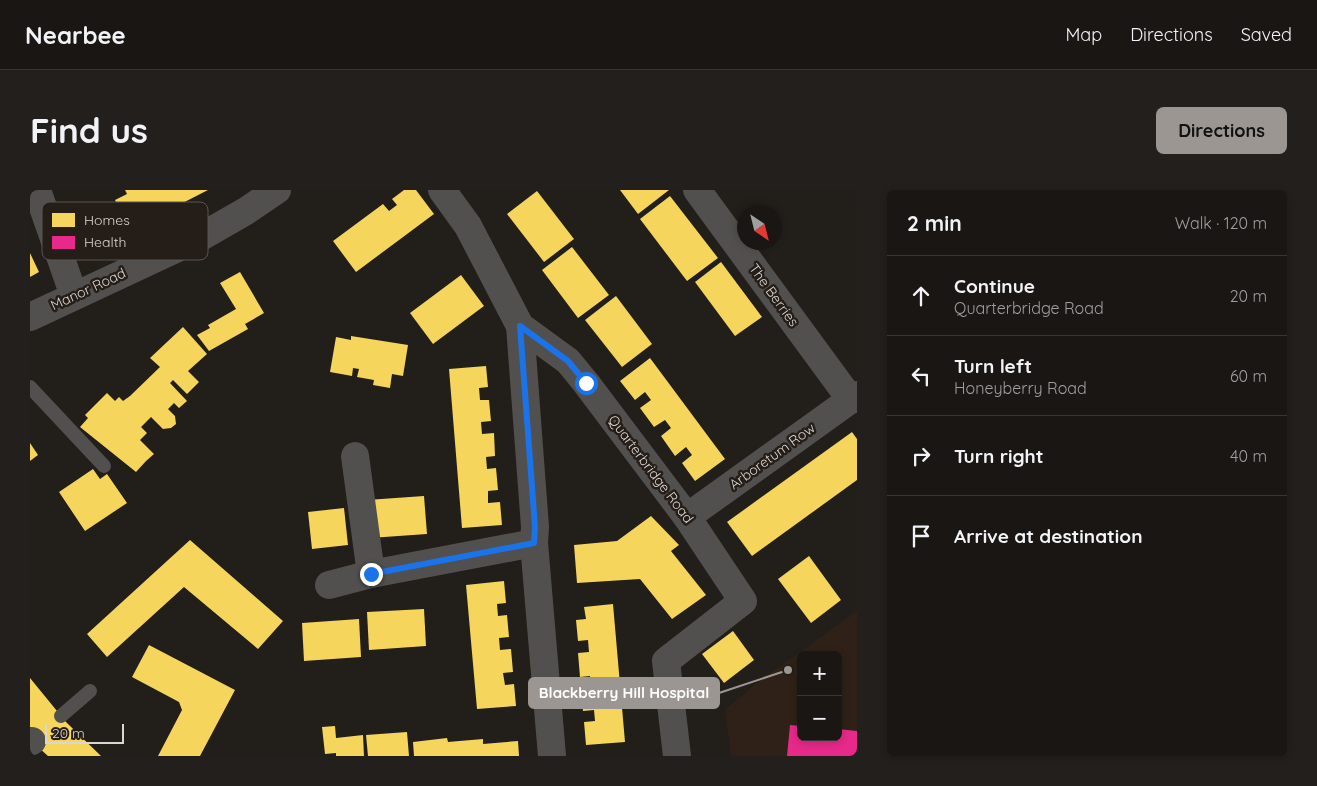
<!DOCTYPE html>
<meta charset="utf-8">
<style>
:root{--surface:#1a1614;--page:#231f1d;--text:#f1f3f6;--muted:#9f9fa0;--line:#383534;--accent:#9b9692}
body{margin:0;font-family:Quicksand,sans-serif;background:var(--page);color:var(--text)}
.controls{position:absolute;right:15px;bottom:15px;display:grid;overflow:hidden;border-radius:8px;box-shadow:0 2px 8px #0003}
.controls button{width:45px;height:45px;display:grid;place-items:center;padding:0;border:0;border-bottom:1px solid var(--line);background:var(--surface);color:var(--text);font:25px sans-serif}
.compass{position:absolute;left:707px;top:15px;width:45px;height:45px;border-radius:50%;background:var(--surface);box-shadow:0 2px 8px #0003;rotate:145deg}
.scale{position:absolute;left:15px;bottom:12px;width:79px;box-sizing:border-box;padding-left:5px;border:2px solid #dcd6d2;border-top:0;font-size:14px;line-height:18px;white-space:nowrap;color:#dcd6d2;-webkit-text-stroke:4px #251d17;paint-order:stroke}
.stop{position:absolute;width:15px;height:15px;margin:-11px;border:4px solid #1a73e8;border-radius:50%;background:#fff}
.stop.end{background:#1a73e8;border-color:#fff;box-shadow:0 1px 5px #0008}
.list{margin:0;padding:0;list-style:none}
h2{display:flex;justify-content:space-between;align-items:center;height:65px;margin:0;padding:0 20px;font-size:21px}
h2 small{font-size:16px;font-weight:400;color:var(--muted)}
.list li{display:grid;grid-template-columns:32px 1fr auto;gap:15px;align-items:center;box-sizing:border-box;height:80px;padding:0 20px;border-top:1px solid var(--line)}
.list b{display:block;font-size:19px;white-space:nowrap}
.list p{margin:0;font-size:16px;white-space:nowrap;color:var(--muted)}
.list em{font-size:16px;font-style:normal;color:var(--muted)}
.icon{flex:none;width:28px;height:28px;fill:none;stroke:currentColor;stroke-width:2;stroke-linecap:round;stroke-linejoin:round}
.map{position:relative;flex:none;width:827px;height:566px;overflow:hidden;border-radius:8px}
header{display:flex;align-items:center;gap:30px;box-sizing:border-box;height:70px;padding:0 25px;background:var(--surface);border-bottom:1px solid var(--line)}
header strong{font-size:24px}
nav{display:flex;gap:28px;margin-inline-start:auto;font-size:18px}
.intro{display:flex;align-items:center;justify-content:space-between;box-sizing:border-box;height:120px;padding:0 30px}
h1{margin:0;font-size:35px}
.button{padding:12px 22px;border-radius:8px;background:var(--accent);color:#111;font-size:18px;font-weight:700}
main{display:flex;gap:30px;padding:0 30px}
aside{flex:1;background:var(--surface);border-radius:8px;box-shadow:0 2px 8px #0003}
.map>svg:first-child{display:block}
.medical{fill:#2f2117;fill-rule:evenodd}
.homes{fill:#f6d55c}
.health{fill:#e7298a}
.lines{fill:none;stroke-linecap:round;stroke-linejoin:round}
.lane{stroke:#52504e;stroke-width:14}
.street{stroke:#52504e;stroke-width:28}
.route{stroke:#1a73e8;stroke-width:6}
.labels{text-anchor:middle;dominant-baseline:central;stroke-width:5;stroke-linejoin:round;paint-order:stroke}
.street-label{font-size:14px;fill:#dcd6d2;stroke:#251d17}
.key{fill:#251d17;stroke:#5c544f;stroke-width:1}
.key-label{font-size:14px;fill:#dcd6d2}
.leader{fill:none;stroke:#9b9692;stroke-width:2}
.callout-dot{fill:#9b9692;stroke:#251d17;stroke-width:2}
.callout{fill:#9b9692;stroke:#9b9692;stroke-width:2}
.callout-label{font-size:15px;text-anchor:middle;font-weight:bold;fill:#fff}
</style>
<header>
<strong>Nearbee</strong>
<nav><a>Map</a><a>Directions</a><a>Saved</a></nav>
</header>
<div class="intro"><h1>Find us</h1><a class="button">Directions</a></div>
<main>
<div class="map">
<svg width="827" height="566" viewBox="0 0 827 566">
<rect width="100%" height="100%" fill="#221e1a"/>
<path class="medical" d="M827 421V566H701L695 520 724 495ZM771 465H808V547H771Z"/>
<g class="homes">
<path d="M95 0H178L100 40 85 10 97 4Z"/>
<path d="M374 0H386L404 24 326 82 303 51 353 14 359 21 367 15 362 9Z"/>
<path d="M590 0H639L608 24Z"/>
<path d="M507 1 544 49 514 72 477 24Z"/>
<path d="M640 6 688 68 657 91 610 29Z"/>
<path d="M542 57 579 105 548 128 512 80Z"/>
<path d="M0 63 9 82 0 87Z"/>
<path d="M691 72 732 127 705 146 665 92Z"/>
<path d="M210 82 234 123 215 134 218 139 179 161 167 145 180 138 178 135 206 119 190 93Z"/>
<path d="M431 85 454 116 403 154 380 123Z"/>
<path d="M586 106 622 154 592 177 555 130Z"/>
<path d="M153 137 177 164 158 181 169 192 157 204 143 190 140 193 157 211 149 218 144 213 138 219 145 226 146 234 141 238 133 239 121 227 111 237 117 243 110 250 124 264 116 271 106 282 50 237 58 228 55 225 77 203 85 211 89 207 93 211 100 206 130 177 120 168Z"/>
<path d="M321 146 378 155 373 186 362 184 360 198 343 195 344 190 327 187 329 179 323 178 322 186 300 182 306 147 321 150Z"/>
<path d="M620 168 695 269 665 291 652 273 662 265 656 257 645 266 631 246 641 238 635 230 624 237 610 218 621 210 615 202 605 210 590 191Z"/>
<path d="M456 176 458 197 449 198 450 210H459L461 231 451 232 452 244 464 243 465 266 456 267 457 279 466 278 468 300 458 301V313L470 312 472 335 432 338 419 179Z"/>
<path d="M822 242 827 249V290L722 366 697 332Z"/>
<path d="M0 253 8 265 0 271Z"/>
<path d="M63 279 70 289 77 284 97 313 55 341 29 302Z"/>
<path d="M394 306 397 344 340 348 337 310Z"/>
<path d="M314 318 318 355 282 359 278 322Z"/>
<path d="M621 326 649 355 641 361 676 405 642 429 610 389 547 393 544 355 587 351Z"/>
<path d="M160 350 253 431 228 459 154 397 77 467 57 444Z"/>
<path d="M779 366 811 410 781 433 748 389Z"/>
<path d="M474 391 476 413 467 414 468 426 477 425 479 447 469 448 470 460 481 459 483 482 473 483 475 495 484 494 486 516 447 519 436 395Z"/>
<path d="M583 414 595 552 556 555 554 532 565 531 564 520 553 521 551 498H561L560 486 550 487 548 463 559 462 558 450 548 451 546 430 556 429 554 417Z"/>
<path d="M394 419 396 456 339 460 337 422Z"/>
<path d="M329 429 331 467 274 471 272 433Z"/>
<path d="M703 441 724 470 694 493 672 464Z"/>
<path d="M119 455 205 500 170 566H128L152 520 149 512 102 487Z"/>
<path d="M0 488 36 532 71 566H18L8 557 0 548Z"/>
<path d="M305 536 306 548 333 545 334 566H306V563L295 564 292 537Z"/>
<path d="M377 542 379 566H338L336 545Z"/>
<path d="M417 548 418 552 453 549V554L488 551 489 566H384L383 552Z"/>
</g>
<path class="health" d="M760 535 771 536V547H808V539L827 541V566H757Z"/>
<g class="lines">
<g class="lane">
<path d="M0 197 74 276"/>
<path d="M31 526 60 501"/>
</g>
<g class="street">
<path d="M7 0 44 106"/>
<path d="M412 0 438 36 490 136 538 171 556 193 657 327 713 411 636 471 647 566"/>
<path d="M667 0 821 210"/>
<path d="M0 127 169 48 216 21 247 0"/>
<path d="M490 136 505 337 504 353 522 566"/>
<path d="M325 266 341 384"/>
<path d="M657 327 827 205"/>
<path d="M299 395 341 384 504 353"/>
<path d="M0 552 2 551"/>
</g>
</g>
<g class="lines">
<path class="route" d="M341 384 504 353 505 337 490 136 538 171 556 193"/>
</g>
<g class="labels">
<g class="street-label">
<text transform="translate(58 99) rotate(-25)">Manor Road</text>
<text transform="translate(744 105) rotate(54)">The Berries</text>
<text transform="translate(742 266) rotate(-36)">Arboretum Row</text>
<text transform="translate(621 279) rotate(53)">Quarterbridge Road</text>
</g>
</g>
<rect x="12" y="12" width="166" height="58" rx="8" class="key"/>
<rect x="22" y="23" width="23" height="14" fill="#f6d55c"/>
<rect x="22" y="46" width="23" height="13" fill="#e7298a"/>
<g class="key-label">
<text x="54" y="35">Homes</text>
<text x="54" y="57">Health</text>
</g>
<path class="leader" d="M758 480L689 503"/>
<circle class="callout-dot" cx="758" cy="480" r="5"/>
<rect class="callout" x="499" y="488" width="190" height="30" rx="5"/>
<g class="callout-label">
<text x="594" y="508">Blackberry Hill Hospital</text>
</g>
</svg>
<div class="controls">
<button>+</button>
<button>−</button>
</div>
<svg class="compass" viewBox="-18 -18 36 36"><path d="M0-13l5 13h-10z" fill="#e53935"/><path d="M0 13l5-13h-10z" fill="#9f9fa0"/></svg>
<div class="scale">20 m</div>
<div class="stop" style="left:556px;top:193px"></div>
<div class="stop end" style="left:341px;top:384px"></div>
</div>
<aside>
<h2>2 min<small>Walk · 120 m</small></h2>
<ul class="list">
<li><svg class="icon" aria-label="ahead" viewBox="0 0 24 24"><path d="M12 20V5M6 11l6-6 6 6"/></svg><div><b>Continue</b><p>Quarterbridge Road</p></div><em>20 m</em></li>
<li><svg class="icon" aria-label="left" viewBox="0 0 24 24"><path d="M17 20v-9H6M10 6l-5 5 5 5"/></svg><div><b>Turn left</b><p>Honeyberry Road</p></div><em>60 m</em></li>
<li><svg class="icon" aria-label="right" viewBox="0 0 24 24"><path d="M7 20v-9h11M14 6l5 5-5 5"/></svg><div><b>Turn right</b></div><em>40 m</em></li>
<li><svg class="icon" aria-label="arrive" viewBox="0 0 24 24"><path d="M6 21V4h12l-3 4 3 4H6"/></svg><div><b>Arrive at destination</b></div></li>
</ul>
</aside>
</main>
